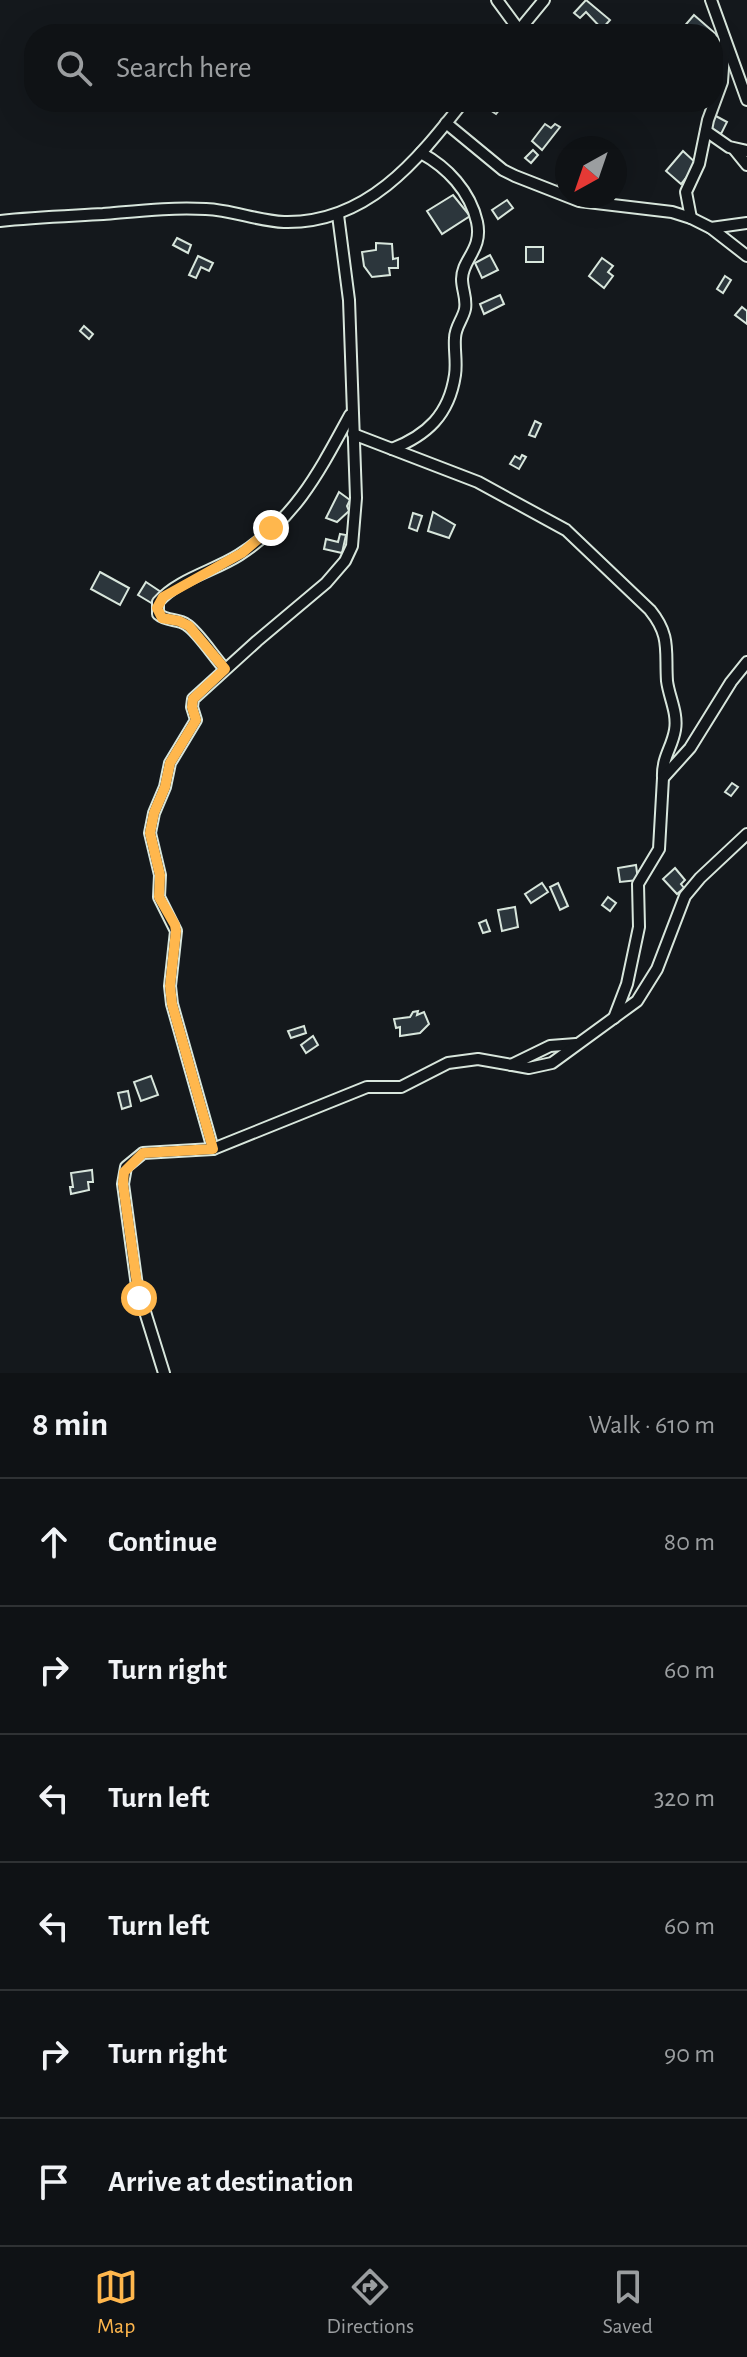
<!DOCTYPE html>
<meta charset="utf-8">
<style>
:root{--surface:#0f1215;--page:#181b1e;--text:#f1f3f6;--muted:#9b9ea0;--line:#2f3234;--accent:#ffb74d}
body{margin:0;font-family:"Alegreya Sans",sans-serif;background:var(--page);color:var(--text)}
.compass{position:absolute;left:555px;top:136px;width:72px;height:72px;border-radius:50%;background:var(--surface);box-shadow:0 8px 32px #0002;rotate:220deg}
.stop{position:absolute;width:24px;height:24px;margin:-18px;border:6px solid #ffb74d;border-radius:50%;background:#fff}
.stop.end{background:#ffb74d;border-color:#fff;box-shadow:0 2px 8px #0008}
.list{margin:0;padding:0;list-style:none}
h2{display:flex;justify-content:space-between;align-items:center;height:104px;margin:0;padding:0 32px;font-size:34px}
h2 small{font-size:26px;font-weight:400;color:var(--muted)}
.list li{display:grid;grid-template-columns:52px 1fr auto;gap:24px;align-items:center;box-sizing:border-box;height:128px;padding:0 32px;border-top:2px solid var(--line)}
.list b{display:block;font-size:30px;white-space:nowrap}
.list em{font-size:26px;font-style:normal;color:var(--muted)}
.icon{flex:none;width:44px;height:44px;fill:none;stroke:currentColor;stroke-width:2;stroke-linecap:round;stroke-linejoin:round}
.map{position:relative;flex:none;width:747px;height:1373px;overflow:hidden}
.search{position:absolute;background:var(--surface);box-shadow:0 8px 32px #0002;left:24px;right:24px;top:24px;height:88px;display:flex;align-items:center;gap:20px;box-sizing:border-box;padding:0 28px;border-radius:32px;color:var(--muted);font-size:30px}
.sheet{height:872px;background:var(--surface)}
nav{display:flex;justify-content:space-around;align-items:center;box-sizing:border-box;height:112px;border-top:2px solid var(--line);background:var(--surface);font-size:22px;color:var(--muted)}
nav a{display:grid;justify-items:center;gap:4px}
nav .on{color:var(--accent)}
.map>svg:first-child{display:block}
.building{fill:#2c363c;stroke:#d8e6dc;stroke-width:2}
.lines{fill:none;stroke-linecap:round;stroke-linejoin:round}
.street-casing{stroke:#d8e6dc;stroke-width:14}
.street{stroke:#14181c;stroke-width:10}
.route{stroke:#ffb74d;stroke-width:10}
</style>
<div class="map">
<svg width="747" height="1373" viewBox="0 0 747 1373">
<rect width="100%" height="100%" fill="#14181c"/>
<g class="building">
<path d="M586 0 610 20 602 29 586 12 580 18 574 13Z"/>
<path d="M694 15 717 35 713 39V34H686L681 30Z"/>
<path d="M496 102 504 104 496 114 490 110Z"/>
<path d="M714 115 727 122 721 134 708 127Z"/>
<path d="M545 124 551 128 555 124 560 127 542 150 532 141Z"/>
<path d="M533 150 538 155 531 163 525 158Z"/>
<path d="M683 151 697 164 681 184 666 171Z"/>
<path d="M567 173V192L558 184Z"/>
<path d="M453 195 470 216 442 234 427 211Z"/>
<path d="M507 200 513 208 498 219 492 210Z"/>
<path d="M177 238 191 245 188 253 173 245Z"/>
<path d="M376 243 392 244 393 259 398 258V268H389L390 275 372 277 364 266 362 252 376 250Z"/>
<rect x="526" y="247" width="17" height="15"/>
<path d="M490 255 498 270 482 278 475 263Z"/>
<path d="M198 256 213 263 209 271 201 267 196 278 189 275Z"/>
<path d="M602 258 613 266 608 272 613 276 604 288 589 276Z"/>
<path d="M725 276 731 280 723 293 717 289Z"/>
<path d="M500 295 504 304 484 314 480 304Z"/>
<path d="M742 307 747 311V324L735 315Z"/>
<path d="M84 326 93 334 89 339 80 331Z"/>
<path d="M535 421 541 424 535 437 529 435Z"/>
<path d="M522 455 526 457 519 469 510 464 515 456 520 459Z"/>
<path d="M339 492 350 500 347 506 349 511 337 522 326 518Z"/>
<path d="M433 512 455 525 449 538 428 531Z"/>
<path d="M413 513 422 516 417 531 409 528Z"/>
<path d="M340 534 346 535 342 553 324 549 326 539 338 542Z"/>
<path d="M100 572 129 588 120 605 91 589Z"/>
<path d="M146 582 161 592 153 604 138 595Z"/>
<path d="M732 783 738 787 731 796 725 792Z"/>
<path d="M636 865 638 880 620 882 618 868Z"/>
<path d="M675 868 685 880 681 884 684 888 677 894 663 879Z"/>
<path d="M542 883 548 892 531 903 525 894Z"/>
<path d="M558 883 568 906 560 910 550 887Z"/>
<path d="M608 897 616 903 610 911 602 905Z"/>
<path d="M515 907 518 927 502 931 498 910Z"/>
<path d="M486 920 490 931 483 933 479 923Z"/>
<path d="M418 1011 417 1015 424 1012 429 1024 420 1033 400 1036V1027L396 1028 394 1019 410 1017 413 1012Z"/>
<path d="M304 1026 306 1033 291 1038 288 1031Z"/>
<path d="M313 1036 318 1045 306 1053 301 1045Z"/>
<path d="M151 1076 158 1095 141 1101 134 1082Z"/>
<path d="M128 1091 131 1106 122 1109 118 1093Z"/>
<path d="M92 1170 93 1182H88L89 1190 71 1194 70 1187H73L71 1173Z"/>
</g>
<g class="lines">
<g class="street-casing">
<g id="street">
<path d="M497 0 519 30"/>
<path d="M711 0 747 100"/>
<path d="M516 34 544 0"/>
<path d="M446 123 503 170 515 176 579 201 672 212 691 218 711 228 747 256"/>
<path d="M706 131 729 147 747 151"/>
<path d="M734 149 747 165"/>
<path d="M691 218 686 192 699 164 708 120 722 82 725 40"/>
<path d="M0 221C34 217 69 216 103 214 138 211 171 207 206 209 232 210 258 221 284 222 366 224 416 162 463 102"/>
<path d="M711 228 747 223"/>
<path d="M353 434 478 482 566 530 650 610C671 636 665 650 667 681 669 697 678 713 675 730 672 748 662 757 663 778"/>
<path d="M392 449C427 435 449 415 455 375 457 362 454 350 455 338 455 327 463 319 465 309 467 298 462 290 462 279 462 259 483 250 477 222 470 191 447 167 421 153"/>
<path d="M225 669C214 657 198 632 187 625 178 618 167 622 158 614V602C178 579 214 571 239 555 296 518 319 472 350 415"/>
<path d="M614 1018 627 984 639 927 638 884 659 849 663 778 690 748 731 682 747 662"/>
<path d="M511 1065 550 1046 576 1044"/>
<path d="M213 1149 172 1004 170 986 176 931 159 897 160 875 150 833 154 813 165 787 170 763 196 720 192 707 193 699 257 641 326 583 345 561 352 546 356 498 349 300 338 215"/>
<path d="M164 1373 137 1286 123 1184 126 1167 143 1153 213 1149 367 1087H401L448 1063 478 1059 529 1068 552 1063 637 1001 657 969 685 896 700 878 747 834"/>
</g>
</g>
<use href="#street" class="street"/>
</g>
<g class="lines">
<path class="route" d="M139 1298 123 1184 124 1172 143 1153 213 1149 172 1004 170 986 176 931 175 925 159 897 160 875 150 833 154 813 165 787 170 763 196 720 192 707 193 699 225 669 189 626 179 621 162 618 157 608 163 597 242 553 271 528"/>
</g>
</svg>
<svg class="compass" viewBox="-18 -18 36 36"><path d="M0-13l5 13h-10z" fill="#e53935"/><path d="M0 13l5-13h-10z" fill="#9b9ea0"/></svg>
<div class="stop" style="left:139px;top:1298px"></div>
<div class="stop end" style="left:271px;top:528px"></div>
<div class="search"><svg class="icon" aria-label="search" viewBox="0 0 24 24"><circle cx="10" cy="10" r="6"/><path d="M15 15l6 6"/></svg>Search here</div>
</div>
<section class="sheet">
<h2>8 min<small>Walk · 610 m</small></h2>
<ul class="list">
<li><svg class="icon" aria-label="ahead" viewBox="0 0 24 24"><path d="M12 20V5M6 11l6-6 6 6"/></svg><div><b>Continue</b></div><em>80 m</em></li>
<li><svg class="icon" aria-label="right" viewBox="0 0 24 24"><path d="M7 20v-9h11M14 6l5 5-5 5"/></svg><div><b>Turn right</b></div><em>60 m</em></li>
<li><svg class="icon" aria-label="left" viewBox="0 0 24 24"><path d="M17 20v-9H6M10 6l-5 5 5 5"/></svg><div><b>Turn left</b></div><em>320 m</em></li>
<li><svg class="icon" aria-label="left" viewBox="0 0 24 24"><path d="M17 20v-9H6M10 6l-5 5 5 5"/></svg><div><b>Turn left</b></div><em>60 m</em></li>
<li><svg class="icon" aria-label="right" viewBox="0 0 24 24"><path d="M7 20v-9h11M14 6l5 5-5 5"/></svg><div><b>Turn right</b></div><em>90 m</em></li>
<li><svg class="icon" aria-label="arrive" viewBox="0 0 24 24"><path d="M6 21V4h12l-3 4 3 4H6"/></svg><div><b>Arrive at destination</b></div></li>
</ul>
</section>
<nav>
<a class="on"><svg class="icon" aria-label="map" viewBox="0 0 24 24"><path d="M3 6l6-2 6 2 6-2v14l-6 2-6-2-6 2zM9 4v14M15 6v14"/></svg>Map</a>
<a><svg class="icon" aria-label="directions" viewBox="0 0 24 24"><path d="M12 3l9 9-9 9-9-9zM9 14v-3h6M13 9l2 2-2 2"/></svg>Directions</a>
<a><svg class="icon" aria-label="saved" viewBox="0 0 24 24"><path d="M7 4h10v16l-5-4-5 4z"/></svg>Saved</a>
</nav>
